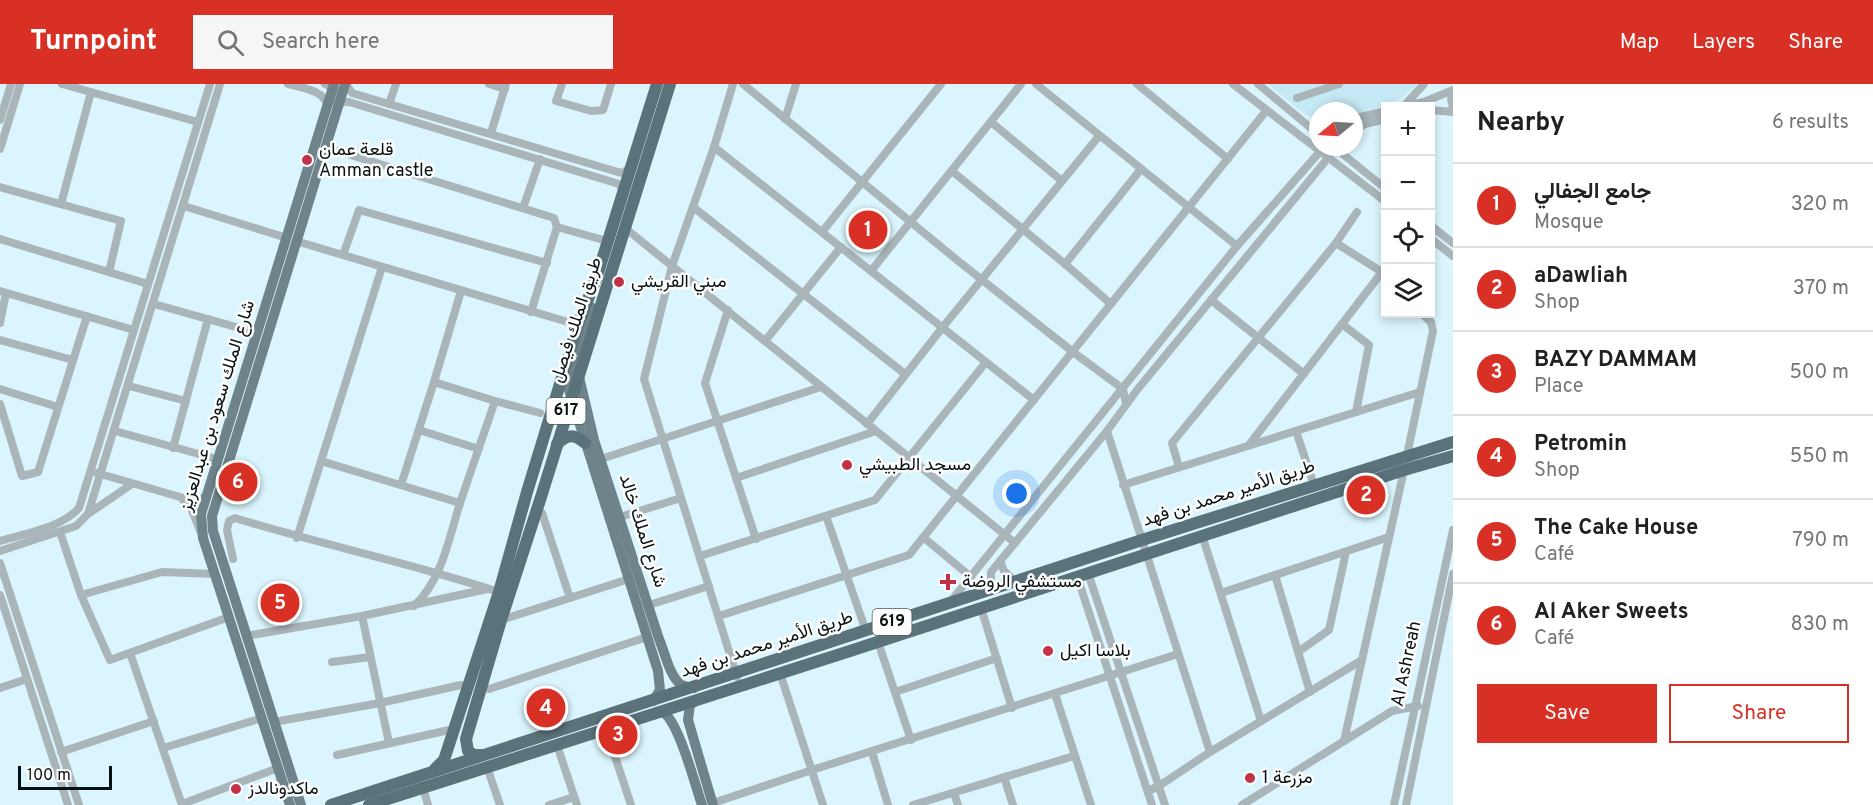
<!DOCTYPE html>
<meta charset="utf-8">
<style>
:root{--surface:#fff;--page:#f6f6f6;--text:#202124;--muted:#757577;--line:#e0e0e0;--accent:#d93025}
body{margin:0;font-family:Overpass,Vazirmatn,sans-serif;background:var(--page);color:var(--text)}
.controls{position:absolute;right:18px;top:18px;display:grid;overflow:hidden;border-radius:0px;box-shadow:0 3px 9px #0003}
.controls button{width:54px;height:54px;display:grid;place-items:center;padding:0;border:0;border-bottom:2px solid var(--line);background:var(--surface);color:var(--text);font:30px sans-serif}
.compass{position:absolute;left:1309px;top:18px;width:54px;height:54px;border-radius:50%;background:var(--surface);box-shadow:0 3px 9px #0003;rotate:252deg}
.scale{position:absolute;left:18px;bottom:15px;width:94px;box-sizing:border-box;padding-left:6px;border:3px solid #071113;border-top:0;font-size:16px;line-height:21px;white-space:nowrap;color:#071113;-webkit-text-stroke:4px #fdfdfd;paint-order:stroke}
.you{position:absolute;left:1017px;top:410px;width:21px;height:21px;margin:-15px;border:4px solid #fff;border-radius:50%;background:#1a73e8;box-shadow:0 0 0 9px #1a73e833}
.badge{display:grid;place-items:center;width:39px;height:39px;border-radius:50%;background:var(--accent);color:#fff;font-size:20px;font-weight:700}
.pin{position:absolute;translate:-50% -50%;border:3px solid #fff;box-shadow:0 2px 6px #0006}
.list{margin:0;padding:0;list-style:none}
h2{display:flex;justify-content:space-between;align-items:center;height:78px;margin:0;padding:0 24px;font-size:26px}
h2 small{font-size:20px;font-weight:400;color:var(--muted)}
.list li{display:grid;grid-template-columns:39px 1fr auto;gap:18px;align-items:center;box-sizing:border-box;height:84px;padding:0 24px;border-top:2px solid var(--line)}
.list b{display:block;font-size:22px;white-space:nowrap}
.list p{margin:0;font-size:20px;white-space:nowrap;color:var(--muted)}
.list em{font-size:20px;font-style:normal;color:var(--muted)}
.actions{display:flex;gap:12px;padding:18px 24px}
.actions a{flex:1;padding:14px 0;border:2px solid var(--accent);border-radius:0px;text-align:center;font-size:21px;color:var(--accent)}
.actions .main{background:var(--accent);color:#fff}
.icon{flex:none;width:33px;height:33px;fill:none;stroke:currentColor;stroke-width:2;stroke-linecap:round;stroke-linejoin:round}
.map{position:relative;flex:none;width:1453px;height:721px;overflow:hidden}
header{display:flex;align-items:center;gap:36px;box-sizing:border-box;height:84px;padding:0 30px;background:var(--accent);color:#fff}
header strong{font-size:28px}
nav{display:flex;gap:33px;margin-inline-start:auto;font-size:21px}
.search{width:420px;height:54px;background:var(--page);display:flex;align-items:center;gap:15px;box-sizing:border-box;padding:0 21px;border-radius:0px;color:var(--muted);font-size:22px}
main{display:flex}
aside{flex:1;background:var(--surface)}
.map>svg:first-child{display:block}
.built{fill:#c6eaf5}
.lines{fill:none;stroke-linecap:round;stroke-linejoin:round}
.minor{stroke:#aab5b9;stroke-width:8}
.major{stroke:#6f848a;stroke-width:10}
.highway{stroke:#5a7279;stroke-width:12}
.poi-dot{fill:#c13148;stroke:#fdfdfd;stroke-width:2}
.labels{text-anchor:middle;dominant-baseline:central;stroke-width:5;stroke-linejoin:round;paint-order:stroke}
.shield{fill:#fdfdfd;stroke:#515859;stroke-width:1.5}
.shield-label{font-size:16px;font-weight:bold;fill:#071113}
.poi-label{font-size:18px;fill:#071113;stroke:#fdfdfd;text-anchor:start}
.street-label{font-size:18px;fill:#071113;stroke:#fdfdfd}
</style>
<header>
<strong>Turnpoint</strong>
<div class="search"><svg class="icon" aria-label="search" viewBox="0 0 24 24"><circle cx="10" cy="10" r="6"/><path d="M15 15l6 6"/></svg>Search here</div>
<nav><a>Map</a><a>Layers</a><a>Share</a></nav>
</header>
<main>
<div class="map">
<svg width="1453" height="721" viewBox="0 0 1453 721">
<rect width="100%" height="100%" fill="#daf5fd"/>
<path class="built" d="M1268 0H1418L1402 14 1387 21 1354 30V27H1318V36L1304 30Z"/>
<g class="lines">
<g class="minor">
<path d="M62 0 198 38"/>
<path d="M288 0C302 4 324 6 327 21"/>
<path d="M325 0 337 6 334 18"/>
<path d="M346 0 352 9 618 88 623 89 632 82"/>
<path d="M489 0 505 5"/>
<path d="M562 0 556 17 591 27 603 26 611 0"/>
<path d="M733 0 714 63 672 182 644 295 737 593"/>
<path d="M743 0 957 176 1073 268 1123 305 1126 320"/>
<path d="M1036 0 1237 162"/>
<path d="M1137 0 1228 75"/>
<path d="M1233 0 1386 118"/>
<path d="M1258 0 1318 50"/>
<path d="M1453 7 1451 15 1453 24"/>
<path d="M1297 14 1339 0"/>
<path d="M389 20 396 0"/>
<path d="M338 22 343 18H349L619 100 624 108"/>
<path d="M1404 22 1424 0"/>
<path d="M1405 22 1424 18 1453 6"/>
<path d="M1430 26 1453 28"/>
<path d="M785 35 796 0"/>
<path d="M0 36 11 0"/>
<path d="M1354 37 1360 33 1386 27"/>
<path d="M991 38 1062 97"/>
<path d="M1354 47 1365 40 1386 35"/>
<path d="M491 49 506 0"/>
<path d="M325 63 554 134 557 143 531 228"/>
<path d="M714 63 1034 316"/>
<path d="M1334 63 1386 105"/>
<path d="M0 65 20 0"/>
<path d="M952 87 1065 180 1111 220"/>
<path d="M0 103 121 137 109 188"/>
<path d="M61 120 91 8"/>
<path d="M184 122 287 154"/>
<path d="M693 123 905 290"/>
<path d="M523 124 540 75"/>
<path d="M1430 141 1453 159"/>
<path d="M557 143 607 157"/>
<path d="M625 144 1015 459"/>
<path d="M822 148 941 0"/>
<path d="M1430 154 1453 172"/>
<path d="M0 155 148 200"/>
<path d="M296 157 578 241"/>
<path d="M343 171 359 126 547 179"/>
<path d="M1065 180 1141 85"/>
<path d="M871 187 1021 0"/>
<path d="M0 207 134 246"/>
<path d="M1211 216 1304 290"/>
<path d="M154 220 257 249"/>
<path d="M728 226 705 299 756 455"/>
<path d="M0 239 6 209"/>
<path d="M1342 240 1369 261 1356 328"/>
<path d="M0 256 73 276"/>
<path d="M765 257 841 163"/>
<path d="M434 298 461 207"/>
<path d="M129 302 186 317"/>
<path d="M0 305 58 323"/>
<path d="M495 317 540 329"/>
<path d="M0 320 22 392 38 388 87 232"/>
<path d="M867 340 942 244 1099 52"/>
<path d="M419 346 479 365"/>
<path d="M115 347 217 375"/>
<path d="M1107 347 1210 668"/>
<path d="M1296 347 1314 401"/>
<path d="M1249 361 1382 188 1336 159"/>
<path d="M173 364 208 235"/>
<path d="M1407 371 1433 247 1431 238 1422 230"/>
<path d="M601 375 821 303"/>
<path d="M321 377 382 183"/>
<path d="M1179 383 1172 359 1336 159 1357 128"/>
<path d="M97 389 194 417 201 416 206 411"/>
<path d="M736 394 876 347"/>
<path d="M401 401 434 298 495 317 460 419"/>
<path d="M1123 401 1420 308"/>
<path d="M183 416 191 424 201 449"/>
<path d="M536 427 542 429 570 514"/>
<path d="M88 430 132 400"/>
<path d="M826 432 866 547"/>
<path d="M620 433 681 414"/>
<path d="M60 448 81 511 110 576 229 533"/>
<path d="M1202 451 1261 637"/>
<path d="M923 453 971 493"/>
<path d="M297 454 321 377 460 419C449 454 442 496 414 522"/>
<path d="M0 457C26 449 61 444 79 424L210 0"/>
<path d="M0 467 76 442 88 430 220 0"/>
<path d="M700 472 875 416 986 278"/>
<path d="M233 475 227 446 229 437 235 434C322 461 412 479 499 508"/>
<path d="M1000 477 1004 487 1016 498"/>
<path d="M0 479 79 721"/>
<path d="M1088 489 1165 721"/>
<path d="M1275 491 1310 608"/>
<path d="M1077 492 1152 721"/>
<path d="M995 504 991 497V488L1107 347 1137 306 1337 63"/>
<path d="M1221 509 1389 453"/>
<path d="M0 511 68 721"/>
<path d="M81 511 162 488 215 490"/>
<path d="M951 517 1237 162 1324 63"/>
<path d="M649 521 709 502"/>
<path d="M981 524 1012 624"/>
<path d="M362 532 389 659"/>
<path d="M719 532 909 471 1266 27"/>
<path d="M501 536 629 495"/>
<path d="M246 552 362 532 487 505"/>
<path d="M878 558 911 656"/>
<path d="M1298 568 1329 546 1346 468"/>
<path d="M130 569 182 721"/>
<path d="M332 578 370 573"/>
<path d="M780 589 823 721"/>
<path d="M481 602 489 605 647 553"/>
<path d="M0 604 27 595"/>
<path d="M895 608 997 574"/>
<path d="M1055 610 1091 721"/>
<path d="M274 638 380 619 461 601 469 603"/>
<path d="M606 645 631 721"/>
<path d="M1344 657 1404 386"/>
<path d="M557 661 577 721"/>
<path d="M163 664 262 634"/>
<path d="M61 668 154 637"/>
<path d="M872 668 888 721"/>
<path d="M337 671 449 646"/>
<path d="M487 683 500 721"/>
<path d="M1004 693 1013 721"/>
<path d="M423 704 428 721"/>
<path d="M1148 707 1159 702 1210 668 1362 576"/>
<path d="M954 709 958 721"/>
<path d="M713 719 812 686 1178 570"/>
<path d="M182 720 278 684"/>
<path d="M549 721 574 713"/>
<path d="M913 721 1074 672"/>
<path d="M1242 721 1392 627 1418 622"/>
<path d="M1394 721 1453 446"/>
<path d="M1406 721 1453 490"/>
</g>
<g class="major">
<path d="M591 223 569 293 568 303 658 587 660 606 653 617"/>
<path d="M579 293 594 356 659 555C665 569 669 590 680 600 684 603 689 603 694 604"/>
<path d="M697 616 690 621 688 636 713 721"/>
<path d="M658 628H663C679 638 695 701 702 721"/>
<path d="M290 721 203 454 201 430 334 0"/>
<path d="M301 721 213 447 212 432 345 0"/>
</g>
<g class="highway">
<path d="M557 360C567 351 573 349 585 359"/>
<path d="M481 671H474L468 667 466 655 501 536 541 413 670 0"/>
<path d="M435 685 444 676 499 508 527 408 578 241 597 192 657 0"/>
<path d="M331 721 1142 456 1453 358"/>
<path d="M369 721 850 567 1404 386 1453 372"/>
</g>
</g>
<g class="poi-dot">
<circle cx="307" cy="76" r="6"/>
<circle cx="619" cy="198" r="6"/>
<circle cx="847" cy="381" r="6"/>
<path d="M945 489h6v6h6v6h-6v6h-6v-6h-6v-6h6z"/>
<circle cx="1048" cy="567" r="6"/>
<circle cx="1250" cy="694" r="6"/>
<circle cx="236" cy="705" r="6"/>
</g>
<g class="labels">
<g class="shield">
<rect x="546.5" y="314" width="39" height="26" rx="4.5"/>
<rect x="872.5" y="525" width="39" height="26" rx="4.5"/>
</g>
<g class="shield-label">
<text x="566" y="327">617</text>
<text x="892" y="538">619</text>
</g>
<g class="poi-label">
<text x="319" y="66">قلعة عمان<tspan x="319" dy="21">Amman castle</tspan></text>
<text x="631" y="198">مبني القريشي</text>
<text x="859" y="381">مسجد الطبيشي</text>
<text x="962" y="498">مستشفي الروضة</text>
<text x="1060" y="567">بلاسا اكيل</text>
<text x="1262" y="694">مزرعة 1</text>
<text x="248" y="705">ماكدونالدز</text>
</g>
<g class="street-label">
<text transform="translate(577 236) rotate(-72)">طريق الملك فيصل</text>
<text transform="translate(218 322) rotate(-73)">شارع الملك سعود بن عبدالعزيز</text>
<text transform="translate(1229 410) rotate(-18)">طريق الأمير محمد بن فهد</text>
<text transform="translate(642 447) rotate(72)">شارع الملك خالد</text>
<text transform="translate(767 561) rotate(-18)">طريق الأمير محمد بن فهد</text>
<text transform="translate(1407 580) rotate(-78)">Al Ashreah</text>
</g>
</g>
</svg>
<div class="controls">
<button>+</button>
<button>−</button>
<button><svg class="icon" aria-label="locate" viewBox="0 0 24 24"><circle cx="12" cy="12" r="6"/><path d="M12 2v4M12 18v4M2 12h4M18 12h4"/></svg></button>
<button><svg class="icon" aria-label="layers" viewBox="0 0 24 24"><path d="M12 4l9 5-9 5-9-5zM3 14l9 5 9-5"/></svg></button>
</div>
<svg class="compass" viewBox="-18 -18 36 36"><path d="M0-13l5 13h-10z" fill="#e53935"/><path d="M0 13l5-13h-10z" fill="#757577"/></svg>
<div class="scale">100 m</div>
<div class="you"></div>
<div class="pin badge" style="left:868px;top:146px">1</div>
<div class="pin badge" style="left:1366px;top:411px">2</div>
<div class="pin badge" style="left:618px;top:651px">3</div>
<div class="pin badge" style="left:546px;top:624px">4</div>
<div class="pin badge" style="left:280px;top:519px">5</div>
<div class="pin badge" style="left:238px;top:398px">6</div>
</div>
<aside>
<h2>Nearby<small>6 results</small></h2>
<ul class="list">
<li><span class="badge">1</span><div><b>جامع الجفالي</b><p>Mosque</p></div><em>320 m</em></li>
<li><span class="badge">2</span><div><b>aDawliah</b><p>Shop</p></div><em>370 m</em></li>
<li><span class="badge">3</span><div><b>BAZY DAMMAM</b><p>Place</p></div><em>500 m</em></li>
<li><span class="badge">4</span><div><b>Petromin</b><p>Shop</p></div><em>550 m</em></li>
<li><span class="badge">5</span><div><b>The Cake House</b><p>Café</p></div><em>790 m</em></li>
<li><span class="badge">6</span><div><b>Al Aker Sweets</b><p>Café</p></div><em>830 m</em></li>
</ul>
<div class="actions"><a class="main">Save</a><a>Share</a></div>
</aside>
</main>
